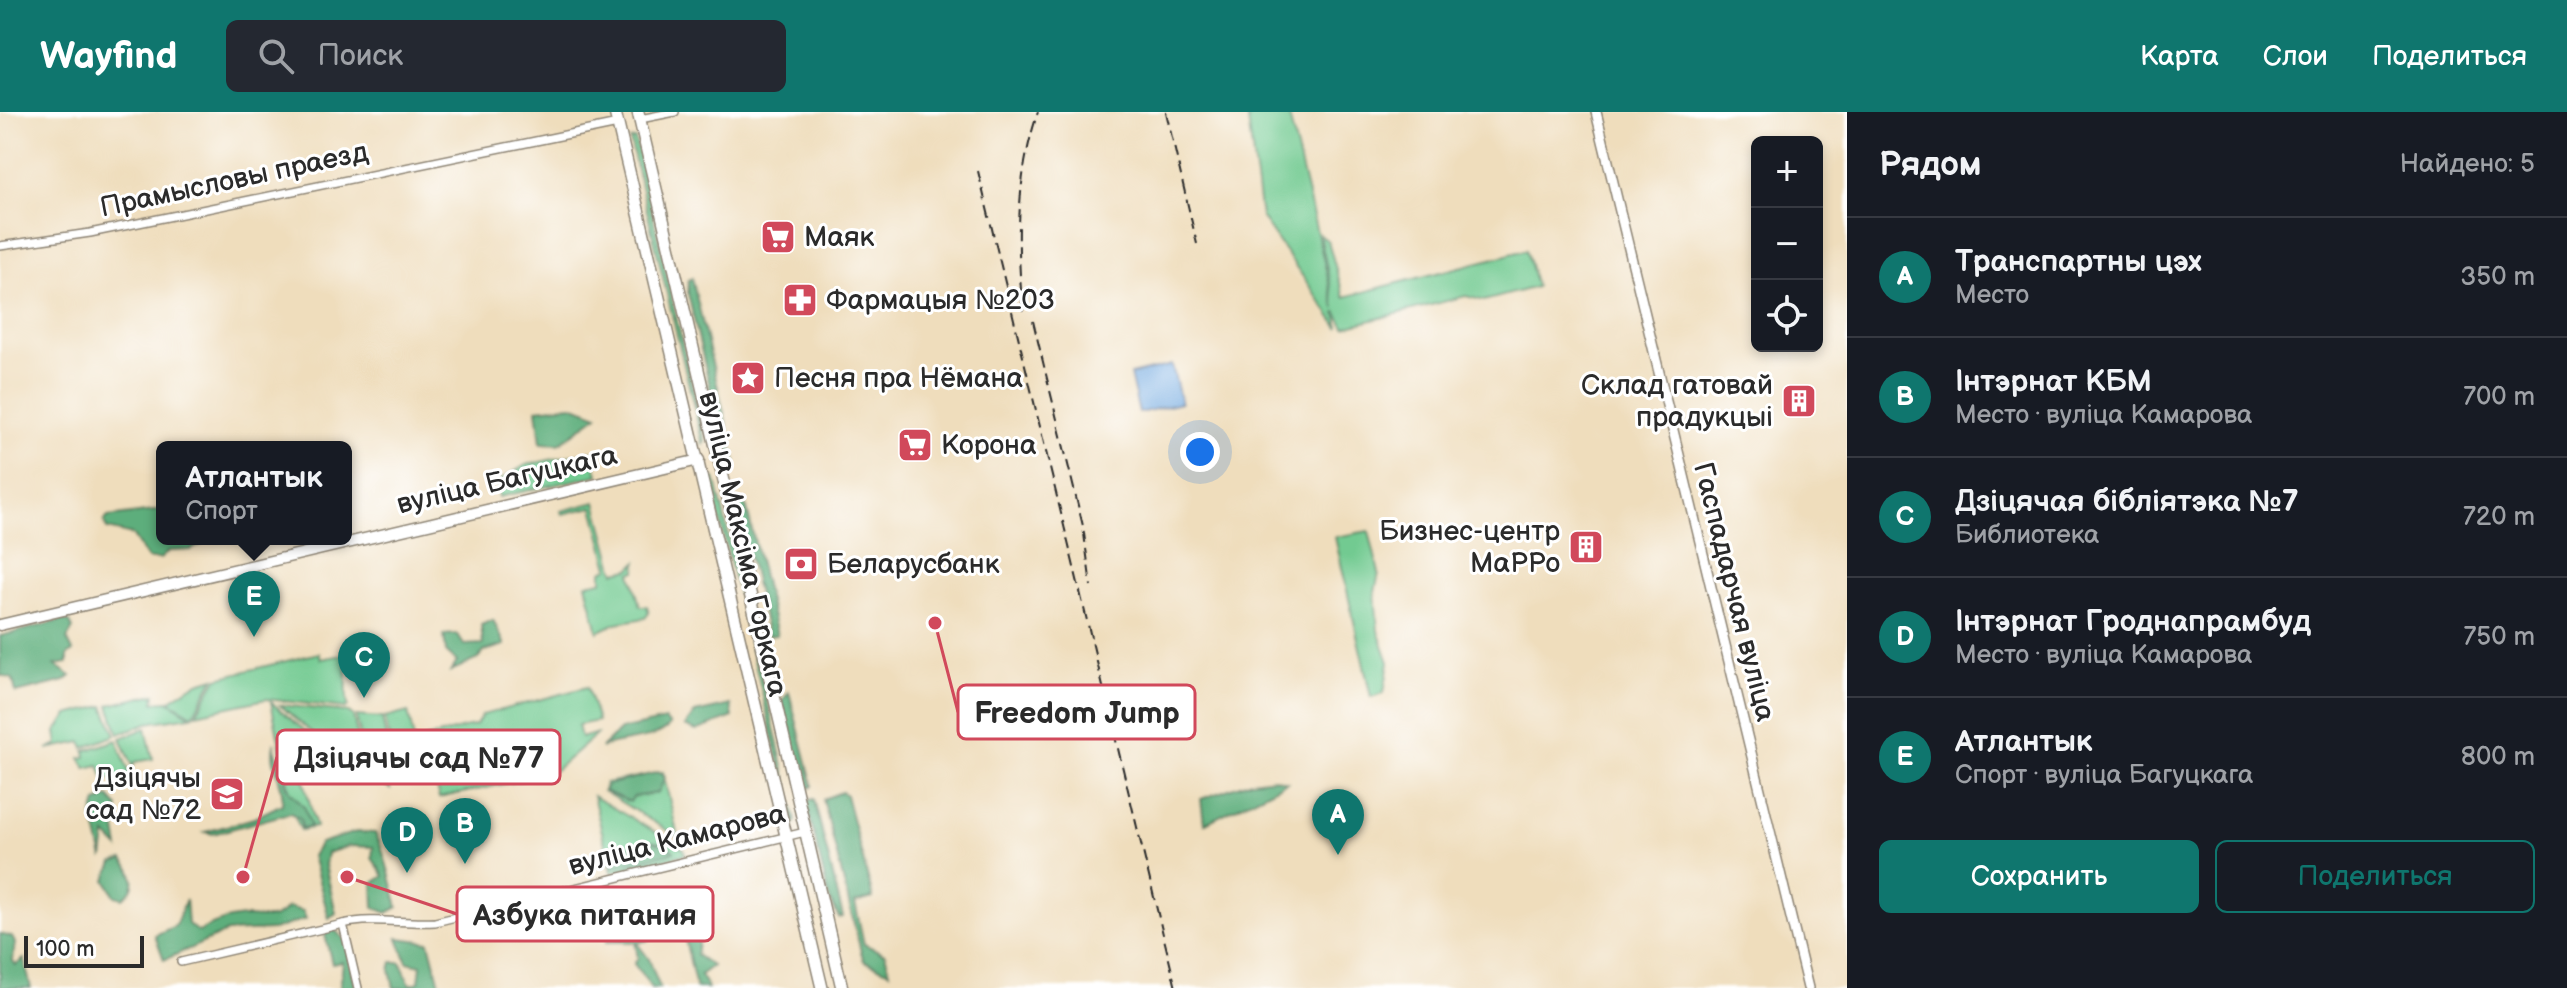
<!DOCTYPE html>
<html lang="ru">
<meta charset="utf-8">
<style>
:root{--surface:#171b24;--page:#242831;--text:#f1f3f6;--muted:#9ea1a6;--line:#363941;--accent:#0f766e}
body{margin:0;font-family:"Balsamiq Sans",sans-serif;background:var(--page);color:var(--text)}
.controls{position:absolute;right:24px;top:24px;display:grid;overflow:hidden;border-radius:12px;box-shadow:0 4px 12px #0003}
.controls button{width:72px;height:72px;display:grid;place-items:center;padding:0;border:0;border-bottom:2px solid var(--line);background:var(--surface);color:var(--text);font:40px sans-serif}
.scale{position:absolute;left:24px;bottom:20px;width:120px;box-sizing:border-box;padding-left:8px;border:4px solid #2b2b2b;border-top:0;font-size:22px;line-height:28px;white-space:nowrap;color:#2b2b2b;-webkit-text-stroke:6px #fff;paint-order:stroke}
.you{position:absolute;left:1200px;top:340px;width:28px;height:28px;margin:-20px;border:6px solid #fff;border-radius:50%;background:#1a73e8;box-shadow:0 0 0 12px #1a73e833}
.badge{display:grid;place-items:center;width:52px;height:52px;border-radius:50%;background:var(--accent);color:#fff;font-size:26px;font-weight:700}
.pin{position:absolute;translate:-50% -66px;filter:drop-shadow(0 2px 4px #0008)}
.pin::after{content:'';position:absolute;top:42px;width:28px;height:24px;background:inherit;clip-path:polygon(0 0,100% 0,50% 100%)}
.popup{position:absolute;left:156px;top:329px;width:196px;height:104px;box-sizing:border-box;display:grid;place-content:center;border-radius:12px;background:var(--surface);filter:drop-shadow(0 2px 6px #0005);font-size:26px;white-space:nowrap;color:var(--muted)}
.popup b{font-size:30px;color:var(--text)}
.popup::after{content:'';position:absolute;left:50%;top:100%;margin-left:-16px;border:16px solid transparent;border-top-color:var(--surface)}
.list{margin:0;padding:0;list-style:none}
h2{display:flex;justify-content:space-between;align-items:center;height:104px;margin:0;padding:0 32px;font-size:34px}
h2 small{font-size:26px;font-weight:400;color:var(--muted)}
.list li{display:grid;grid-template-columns:52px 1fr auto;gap:24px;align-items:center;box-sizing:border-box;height:120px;padding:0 32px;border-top:2px solid var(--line)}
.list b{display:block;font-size:30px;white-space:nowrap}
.list p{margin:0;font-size:26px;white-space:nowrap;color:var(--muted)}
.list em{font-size:26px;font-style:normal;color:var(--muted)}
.actions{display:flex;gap:16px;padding:24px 32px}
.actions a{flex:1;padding:18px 0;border:2px solid var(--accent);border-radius:12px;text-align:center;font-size:28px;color:var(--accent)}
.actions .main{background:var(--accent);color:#fff}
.icon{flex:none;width:44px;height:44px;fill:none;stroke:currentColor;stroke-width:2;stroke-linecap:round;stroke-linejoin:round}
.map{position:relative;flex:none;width:1847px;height:876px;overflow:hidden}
header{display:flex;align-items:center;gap:48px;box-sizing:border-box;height:112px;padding:0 40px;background:var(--accent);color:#fff}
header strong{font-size:38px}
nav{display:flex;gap:44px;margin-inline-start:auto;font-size:28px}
.search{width:560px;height:72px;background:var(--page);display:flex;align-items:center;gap:20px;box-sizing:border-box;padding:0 28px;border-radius:12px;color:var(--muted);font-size:30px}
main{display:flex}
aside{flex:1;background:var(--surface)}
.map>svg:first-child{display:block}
.green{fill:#72ca91;stroke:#4e7a5e;stroke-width:2}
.forest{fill:#5dae7b;stroke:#446c53;stroke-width:2}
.water{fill:#70a7de;stroke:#4e6984;stroke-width:2}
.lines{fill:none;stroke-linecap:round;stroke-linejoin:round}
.minor-casing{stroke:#8d8474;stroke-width:10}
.tertiary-casing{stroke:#8d8474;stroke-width:12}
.secondary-casing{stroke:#8d8474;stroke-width:13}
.primary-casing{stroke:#8d8474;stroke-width:14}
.minor{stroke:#fff;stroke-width:7}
.tertiary{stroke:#fff;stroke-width:9}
.secondary{stroke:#fff;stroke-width:10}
.primary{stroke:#fff;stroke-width:11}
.rail{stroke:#2b2b2b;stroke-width:2;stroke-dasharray:12 6;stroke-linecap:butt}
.labels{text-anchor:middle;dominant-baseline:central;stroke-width:6;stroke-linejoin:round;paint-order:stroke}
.street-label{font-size:28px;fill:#2b2b2b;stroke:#fff}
.poi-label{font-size:28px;fill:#2b2b2b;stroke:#fff;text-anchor:start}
.leader{fill:none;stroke:#d1495b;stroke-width:3}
.callout-dot{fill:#d1495b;stroke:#fff;stroke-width:3}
.callout{fill:#fff;stroke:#d1495b;stroke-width:3}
.callout-label{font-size:30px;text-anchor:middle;font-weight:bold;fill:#2b2b2b}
</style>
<header>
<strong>Wayfind</strong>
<div class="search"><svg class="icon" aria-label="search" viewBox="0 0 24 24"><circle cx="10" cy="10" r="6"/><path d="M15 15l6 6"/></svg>Поиск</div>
<nav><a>Карта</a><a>Слои</a><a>Поделиться</a></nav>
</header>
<main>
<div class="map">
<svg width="1847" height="876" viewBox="0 0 1847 876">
<rect width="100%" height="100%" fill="#fff"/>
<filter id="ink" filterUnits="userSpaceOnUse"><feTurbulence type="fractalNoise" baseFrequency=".0125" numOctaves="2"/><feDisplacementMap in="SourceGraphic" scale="16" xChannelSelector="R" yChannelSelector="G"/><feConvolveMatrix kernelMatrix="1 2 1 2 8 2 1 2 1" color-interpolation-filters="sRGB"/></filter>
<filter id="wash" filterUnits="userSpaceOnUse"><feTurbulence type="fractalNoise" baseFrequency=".006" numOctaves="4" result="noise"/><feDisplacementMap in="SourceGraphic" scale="32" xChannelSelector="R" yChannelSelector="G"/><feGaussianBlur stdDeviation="1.8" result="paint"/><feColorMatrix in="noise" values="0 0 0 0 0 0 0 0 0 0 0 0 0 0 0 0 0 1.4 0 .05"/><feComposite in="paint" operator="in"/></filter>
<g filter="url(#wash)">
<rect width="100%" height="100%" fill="#efddbc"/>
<g class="green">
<path d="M1247 0H1288L1335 196 1320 123 1328 129 1344 185 1526 138 1536 175 1484 189 1466 184 1345 215 1336 199 1339 216 1261 105Z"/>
<path d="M635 27 705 329 703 332 630 28Z"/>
<path d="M592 339 598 363 499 385 497 370 526 353Z"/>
<path d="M715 366 796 709 794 712 710 367Z"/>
<path d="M596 390 615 460 630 457 637 450 636 459 631 461 640 494H647L649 501 645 506 616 511 598 520 586 472 602 469V459L609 456 593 395 562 402 561 399Z"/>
<path d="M1369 419 1379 461 1375 480 1378 519 1389 550 1384 581 1371 585 1335 425Z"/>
<path d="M345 536C350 556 344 574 348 594L345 596 266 587 196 602 217 566 319 541 321 547 342 543Z"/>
<path d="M214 566 193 603 169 589 195 572Z"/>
<path d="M587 575 598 609 578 613 581 626 598 621 553 660 522 663 523 668 439 686 426 626 476 613 482 603Z"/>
<path d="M155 582 154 590 168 589 191 604 147 611 119 622 109 593Z"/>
<path d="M271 590 346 654 303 665 316 715 301 718 295 705Z"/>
<path d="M280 593 347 600 353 604 363 649 349 653Z"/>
<path d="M104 594 116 623 84 636 82 630 47 637 58 632 56 620 68 603Z"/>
<path d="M408 600 416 637 393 642 385 606Z"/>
<path d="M356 604 382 606 389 640 383 642 390 677 370 666Z"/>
<path d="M146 616 153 647 135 650 133 655 121 626Z"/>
<path d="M117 628 130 663 104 667 99 653 86 656 80 646 86 645 85 639Z"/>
<path d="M663 660 678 725 603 679 605 671Z"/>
<path d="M593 684 684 737 685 742 612 760Z"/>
</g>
<g class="forest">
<path d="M692 166 736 352 733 354 728 352 688 182V168Z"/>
<path d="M572 293 598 303 559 332 541 331 537 297Z"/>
<path d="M742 392 746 393 777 523 768 524 737 395Z"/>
<path d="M162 398V427H233L206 430 191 438 169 439 160 447H148L132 423 107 417 104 409 108 405Z"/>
<path d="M63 508 70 510 73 517 67 527 73 539 68 543V551L55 553 71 564 65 569 16 581 13 567 0 563V524Z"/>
<path d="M493 508 505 533 485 539 478 547 451 559 457 550 446 540 444 523 457 522 464 533 483 532 481 513Z"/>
<path d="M789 580 813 674 810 676 802 673 782 589Z"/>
<path d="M731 593 733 605 696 619 685 614 695 601Z"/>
<path d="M665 608 670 613C653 631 623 626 601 636L620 618Z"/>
<path d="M274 633 288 677 305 696 311 714 302 716 300 706 290 701 213 722 205 720 254 706 282 692C285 671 269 653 274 633Z"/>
<path d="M658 660 665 665 658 681 633 685 630 690 604 679 607 673Z"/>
<path d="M1274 666 1287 670 1204 712 1201 687 1251 669Z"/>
<path d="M842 680 846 683 873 786 855 791 864 832 885 842 890 860 864 849 861 840 823 687Z"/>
<path d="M109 685 118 695 115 711 119 736 106 723 103 747 93 704 97 690Z"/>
<path d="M814 687 843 805 839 806 829 786 807 693 809 688Z"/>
<path d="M356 720 375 721C385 738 392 773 398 795L387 801 374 795 373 771 384 764 372 746 373 735 350 734 327 741 325 753 336 801 329 806 312 744 320 731Z"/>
<path d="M649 729 666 732 674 740 612 755 611 739Z"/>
<path d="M123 748C135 760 139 775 123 786L115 784 106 768 113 751Z"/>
<path d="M186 787 188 812 199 820C212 811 232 805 248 805 267 806 274 810 288 795L303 799 306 807 273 818 227 820 164 848 155 823 175 814Z"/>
<path d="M702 810 696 843 712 854 700 863 708 876H696L685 827 677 821 637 831 649 847 660 876H652L634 852 638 846 635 830H605Z"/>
<path d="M332 816 345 827 356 876H340L343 850 332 852 325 823Z"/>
<path d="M0 822 12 825 15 831 13 849 16 853 24 847 31 876H0Z"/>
<path d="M398 826 429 830 441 876H394L390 858 392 850H401L410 873 419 870 421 853 407 850Z"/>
</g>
<path class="water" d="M1172 253 1181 291 1139 301 1130 263Z"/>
</g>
<g filter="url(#ink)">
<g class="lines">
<g class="minor-casing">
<g id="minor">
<path d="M640 7 675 0"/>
<path d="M0 134 90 121 618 12"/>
<path d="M181 850 343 812"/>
<path d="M358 876 343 812C374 805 403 812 435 810L805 720"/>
</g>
</g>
<g class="tertiary-casing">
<path id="tertiary" d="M1596 0 1808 876"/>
</g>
<g class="secondary-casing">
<path id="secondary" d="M0 513 699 348"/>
</g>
<g class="primary-casing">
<g id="primary">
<path d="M615 0 822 876"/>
<path d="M638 0 842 876"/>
</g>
</g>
<use href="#minor" class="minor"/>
<use href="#tertiary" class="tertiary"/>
<use href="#secondary" class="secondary"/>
<use href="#primary" class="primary"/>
<g class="rail">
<path d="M1166 0 1197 132"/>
<path d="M978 59 1176 876"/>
<path d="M1023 199C1016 133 1016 64 1038 0"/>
<path d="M1033 209 1083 414 1091 474"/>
</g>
</g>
</g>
<defs>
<g id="supermarket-square" transform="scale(1.8)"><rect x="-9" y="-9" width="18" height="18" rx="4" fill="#d1495b" stroke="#fff"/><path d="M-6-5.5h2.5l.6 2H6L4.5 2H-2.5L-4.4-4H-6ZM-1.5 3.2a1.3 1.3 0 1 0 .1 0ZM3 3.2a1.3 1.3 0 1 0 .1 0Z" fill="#fff"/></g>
<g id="pharmacy-square" transform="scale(1.8)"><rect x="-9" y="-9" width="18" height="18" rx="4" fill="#d1495b" stroke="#fff"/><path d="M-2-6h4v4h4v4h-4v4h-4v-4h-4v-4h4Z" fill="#fff"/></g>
<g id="sight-square" transform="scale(1.8)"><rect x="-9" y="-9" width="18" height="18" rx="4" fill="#d1495b" stroke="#fff"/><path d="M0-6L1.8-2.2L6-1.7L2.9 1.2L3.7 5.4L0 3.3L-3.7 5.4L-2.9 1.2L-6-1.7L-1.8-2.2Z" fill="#fff"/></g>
<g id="building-square" transform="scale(1.8)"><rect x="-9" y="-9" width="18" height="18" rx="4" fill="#d1495b" stroke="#fff"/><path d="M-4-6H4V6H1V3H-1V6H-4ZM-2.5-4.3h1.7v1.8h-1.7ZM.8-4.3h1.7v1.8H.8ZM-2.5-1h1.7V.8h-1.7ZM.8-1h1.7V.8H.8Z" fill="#fff"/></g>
<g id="bank-square" transform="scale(1.8)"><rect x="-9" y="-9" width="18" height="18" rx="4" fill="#d1495b" stroke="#fff"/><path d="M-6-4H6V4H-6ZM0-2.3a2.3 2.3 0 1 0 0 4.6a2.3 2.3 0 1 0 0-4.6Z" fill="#fff"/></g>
<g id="school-square" transform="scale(1.8)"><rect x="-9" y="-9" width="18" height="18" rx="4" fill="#d1495b" stroke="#fff"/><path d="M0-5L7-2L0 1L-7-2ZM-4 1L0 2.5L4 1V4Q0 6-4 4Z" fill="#fff"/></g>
</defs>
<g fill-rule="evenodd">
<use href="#supermarket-square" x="778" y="125"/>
<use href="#pharmacy-square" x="800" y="188"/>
<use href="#sight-square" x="748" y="266"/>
<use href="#building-square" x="1799" y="289"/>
<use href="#supermarket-square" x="915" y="333"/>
<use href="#building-square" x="1586" y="435"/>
<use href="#bank-square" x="801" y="452"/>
<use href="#school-square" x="227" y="682"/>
</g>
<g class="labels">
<g class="street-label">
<text transform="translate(234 68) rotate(-12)">Прамысловы праезд</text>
<text transform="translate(507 368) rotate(-13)">вуліца Багуцкага</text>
<text transform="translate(743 432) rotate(77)">вуліца Максіма Горкага</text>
<text transform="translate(1734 480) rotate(76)">Гаспадарчая вуліца</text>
<text transform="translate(677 728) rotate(-14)">вуліца Камарова</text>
</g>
<g class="poi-label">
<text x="804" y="125">Маяк</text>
<text x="826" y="188">Фармацыя №203</text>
<text x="774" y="266">Песня пра Нёмана</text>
<text x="1773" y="273" text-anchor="end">Склад гатовай<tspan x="1773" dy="32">прадукцыі</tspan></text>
<text x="941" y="333">Корона</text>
<text x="1560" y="419" text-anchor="end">Бизнес-центр<tspan x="1560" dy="32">МаРРо</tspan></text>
<text x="827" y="452">Беларусбанк</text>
<text x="201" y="666" text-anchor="end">Дзіцячы<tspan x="201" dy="32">сад №72</tspan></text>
</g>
</g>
<path class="leader" d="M935 511L958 600M243 765L277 645M347 765L457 802"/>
<g class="callout-dot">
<circle cx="935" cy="511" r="8"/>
<circle cx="243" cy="765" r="8"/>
<circle cx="347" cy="765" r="8"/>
</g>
<g class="callout">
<rect x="958" y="573" width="237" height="54" rx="8"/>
<rect x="277" y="618" width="283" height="54" rx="8"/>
<rect x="457" y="775" width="256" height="54" rx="8"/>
</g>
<g class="callout-label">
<text x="1077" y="611">Freedom Jump</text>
<text x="419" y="656">Дзіцячы сад №77</text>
<text x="585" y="813">Азбука питания</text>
</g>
</svg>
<div class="controls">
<button>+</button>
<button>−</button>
<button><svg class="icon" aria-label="locate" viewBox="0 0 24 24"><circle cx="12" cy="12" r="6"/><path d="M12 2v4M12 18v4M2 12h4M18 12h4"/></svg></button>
</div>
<div class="scale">100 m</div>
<div class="you"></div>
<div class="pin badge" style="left:1338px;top:743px">A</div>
<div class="pin badge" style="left:465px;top:752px">B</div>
<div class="pin badge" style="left:364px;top:586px">C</div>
<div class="pin badge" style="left:407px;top:761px">D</div>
<div class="pin badge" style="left:254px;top:525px">E</div>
<div class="popup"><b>Атлантык</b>Спорт</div>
</div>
<aside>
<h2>Рядом<small>Найдено: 5</small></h2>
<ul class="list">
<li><span class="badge">A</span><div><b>Транспартны цэх</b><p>Место</p></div><em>350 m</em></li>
<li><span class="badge">B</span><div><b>Інтэрнат КБМ</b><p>Место · вуліца Камарова</p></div><em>700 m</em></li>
<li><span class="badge">C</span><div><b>Дзіцячая бібліятэка №7</b><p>Библиотека</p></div><em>720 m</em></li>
<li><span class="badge">D</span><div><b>Інтэрнат Гроднапрамбуд</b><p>Место · вуліца Камарова</p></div><em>750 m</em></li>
<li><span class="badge">E</span><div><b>Атлантык</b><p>Спорт · вуліца Багуцкага</p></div><em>800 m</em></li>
</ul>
<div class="actions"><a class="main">Сохранить</a><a>Поделиться</a></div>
</aside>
</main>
